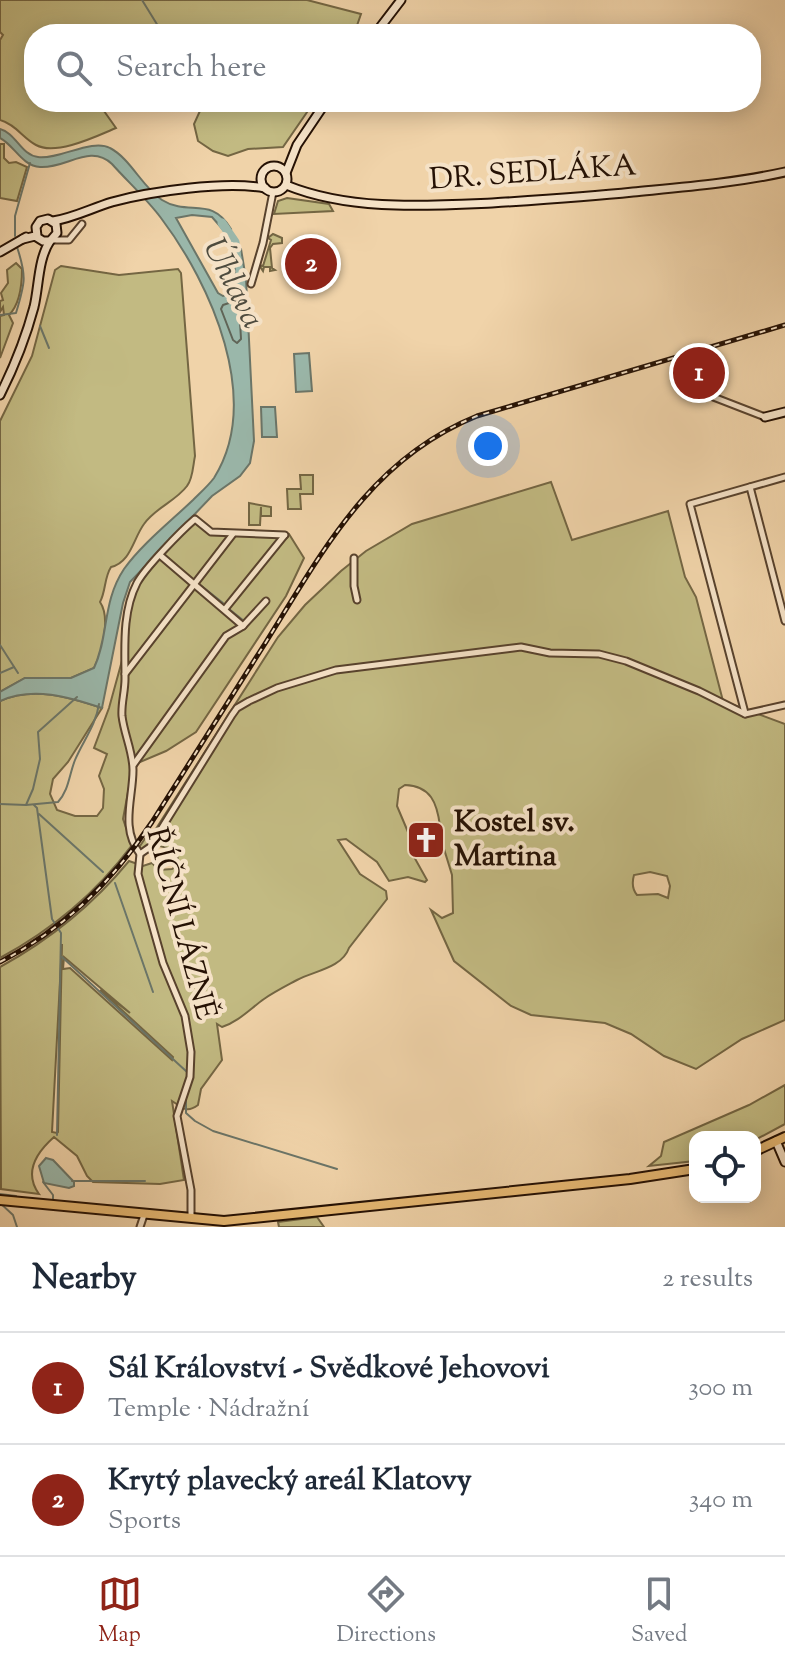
<!DOCTYPE html>
<meta charset="utf-8">
<style>
:root{--surface:#fff;--page:#f2f2f3;--text:#1f2937;--muted:#747a83;--line:#e0e1e3;--accent:#8f2418}
body{margin:0;font-family:"Sorts Mill Goudy",serif;background:var(--page);color:var(--text)}
.controls{position:absolute;right:24px;bottom:24px;display:grid;overflow:hidden;border-radius:16px;box-shadow:0 4px 20px #0003}
.controls button{width:72px;height:72px;display:grid;place-items:center;padding:0;border:0;border-bottom:2px solid var(--line);background:var(--surface);color:var(--text);font:40px sans-serif}
.you{position:absolute;left:488px;top:446px;width:28px;height:28px;margin:-20px;border:6px solid #fff;border-radius:50%;background:#1a73e8;box-shadow:0 0 0 12px #1a73e833}
.badge{display:grid;place-items:center;width:52px;height:52px;border-radius:50%;background:var(--accent);color:#fff;font-size:26px;font-weight:700}
.pin{position:absolute;translate:-50% -50%;border:4px solid #fff;box-shadow:0 2px 8px #0006}
.list{margin:0;padding:0;list-style:none}
h2{display:flex;justify-content:space-between;align-items:center;height:104px;margin:0;padding:0 32px;font-size:34px}
h2 small{font-size:26px;font-weight:400;color:var(--muted)}
.list li{display:grid;grid-template-columns:52px 1fr auto;gap:24px;align-items:center;box-sizing:border-box;height:112px;padding:0 32px;border-top:2px solid var(--line)}
.list b{display:block;font-size:30px;white-space:nowrap}
.list p{margin:0;font-size:26px;white-space:nowrap;color:var(--muted)}
.list em{font-size:26px;font-style:normal;color:var(--muted)}
.icon{flex:none;width:44px;height:44px;fill:none;stroke:currentColor;stroke-width:2;stroke-linecap:round;stroke-linejoin:round}
.map{position:relative;flex:none;width:785px;height:1227px;overflow:hidden}
.search{position:absolute;background:var(--surface);box-shadow:0 4px 20px #0003;left:24px;right:24px;top:24px;height:88px;display:flex;align-items:center;gap:20px;box-sizing:border-box;padding:0 28px;border-radius:32px;color:var(--muted);font-size:30px}
.sheet{height:328px;background:var(--surface)}
nav{display:flex;justify-content:space-around;align-items:center;box-sizing:border-box;height:112px;border-top:2px solid var(--line);background:var(--surface);font-size:22px;color:var(--muted)}
nav a{display:grid;justify-items:center;gap:4px}
nav .on{color:var(--accent)}
.map>svg:first-child{display:block}
.green{fill:#c2ba82;stroke:#746643;stroke-width:2;fill-rule:evenodd}
.water{fill:#9ab7aa;stroke:#6b7568;stroke-width:2}
.lines{fill:none;stroke-linecap:round;stroke-linejoin:round}
.shore{stroke:#606457;stroke-width:2}
.stream{stroke:#6b7568;stroke-width:2}
.river{stroke:#9ab7aa;stroke-width:9}
.street-casing{stroke:#58422d;stroke-width:9}
.secondary-casing{stroke:#251104;stroke-width:11}
.primary-casing{stroke:#251104;stroke-width:12}
.street{stroke:#f5e2c7;stroke-width:5}
.secondary{stroke:#f5e2c7;stroke-width:7}
.primary{stroke:#e8ba74;stroke-width:8}
.rail-casing{stroke:#251104;stroke-width:5}
.rail{stroke:#f5e2c7;stroke-width:2;stroke-dasharray:6;stroke-linecap:butt}
.labels{text-anchor:middle;dominant-baseline:central;stroke-width:8;stroke-linejoin:round;paint-order:stroke}
.street-label{font-size:30px;fill:#251104;stroke:#f5e2c7}
.poi-label{font-size:30px;font-weight:bold;fill:#251104;stroke:#f5e2c7;text-anchor:start}
.water-label{font-size:32px;font-style:italic;fill:#4e4b3e;stroke:#f5e2c7}
</style>
<div class="map">
<svg width="785" height="1227" viewBox="0 0 785 1227">
<rect width="100%" height="100%" fill="#f0d3a9"/>
<filter id="stains"><feTurbulence type="fractalNoise" baseFrequency=".0025" numOctaves="4"/><feColorMatrix values="0 0 0 0 .2 0 0 0 0 .09 0 0 0 0 .02 0 0 0 .5 -.17"/></filter>
<radialGradient id="worn" r=".72"><stop offset=".6" stop-color="#630" stop-opacity="0"/><stop offset="1" stop-color="#630" stop-opacity=".3"/></radialGradient>
<g class="green">
<path d="M0 0H307L361 14 354 34H34V102H105L104 111 116 128C97 136 56 156 36 145 23 138 15 124 0 120V40L3 35 0 32Z"/>
<path d="M204 102H314L283 147 248 149 228 156 213 151 198 141 194 124Z"/>
<path d="M0 144H4V158L9 163 16 162 27 167 17 201 0 198Z"/>
<path d="M287 198 329 204 333 211 274 214 278 201Z"/>
<path d="M273 234 282 238V243L273 244 270 248 272 268 275 270 270 271V267H264L263 271 259 265 263 266 271 240 268 238Z"/>
<path d="M16 263 22 269C22 285 20 304 9 315L13 323 0 358V316L4 315 3 307 0 312V301L3 300 1 293 8 283 7 270Z"/>
<path d="M61 266 119 275 178 269 181 273 195 456C193 465 193 479 187 486 176 501 155 508 144 524 133 539 131 562 111 567 104 578 106 591 100 602 111 618 102 652 94 668L71 678H25L0 692V421L32 356 55 270Z"/>
<path d="M300 475H313V494H300L301 509H288L287 489H301Z"/>
<path d="M551 482 572 540 668 511 685 577 696 597 723 701 785 724V1020L742 1039 696 1069 664 1056 631 1034 605 1023 531 1015 511 1006 454 961 431 910 442 918 453 913 452 875 444 849 413 855 427 880 425 882 408 877 389 881 377 862 346 839 338 840 360 874 386 891 387 899 349 948C342 968 314 971 297 980 286 986 274 992 264 999 250 1009 238 1022 222 1027L217 1024 222 1060 201 1089 198 1105C186 1114 182 1107 172 1101L184 1180 160 1184 93 1182 87 1176 77 1156 54 1137C37 1152 23 1172 39 1194L1 1189 0 967C51 939 92 906 129 861L143 866 152 863 159 870 172 869 178 865 177 850 155 845 146 852 138 849 146 837 152 835 278 637 305 605 341 571 366 551 412 524ZM405 785C431 786 437 803 440 826L408 832 397 806 399 789ZM650 872 667 876 670 886 668 898 658 894 637 895C632 889 632 882 634 875ZM62 944 58 1132 57 1133 52 1132ZM64 957 130 1013 100 990 173 1057 172 1060 70 968 63 969Z"/>
<path d="M249 503 271 507V516H261V507L260 525H249Z"/>
<path d="M195 519 211 532 260 535 289 534 304 558 286 596 196 732 166 751 133 765 123 819 132 845C95 894 53 929 0 958V701C33 686 69 697 102 708L68 762 53 779 50 794 57 810 75 816H97L103 808 104 789 99 776 107 754 94 748 109 708 123 657 129 611 139 579Z"/>
<path d="M785 1085V1124L755 1140V1137H695V1161L649 1166 661 1156 664 1142 749 1105Z"/>
<path d="M317 1217 324 1227H279L278 1222Z"/>
</g>
<g class="water">
<path d="M0 129C16 133 21 155 38 157 59 160 92 138 110 148 131 159 142 187 162 200 189 217 211 195 231 229L226 233 212 217 192 215 176 218 218 293 223 296 231 294 235 282 234 249H241L246 279 254 441 250 463 240 476 212 496 130 582 123 603 102 708C69 697 33 686 0 701V692L25 678H71L94 668C109 636 102 602 124 569 142 544 170 522 193 500 200 493 208 486 214 478 263 400 211 284 161 218 146 198 128 182 112 164 90 143 66 169 40 167 22 166 14 145 0 138Z"/>
<path d="M309 353 312 391 296 392 294 354Z"/>
<path d="M261 407H275L277 437H262Z"/>
<path d="M46 1158 53 1160 74 1182V1186L69 1188 44 1183 39 1166Z"/>
</g>
<g class="lines">
<path class="shore" d="M235 301 239 305 241 339 237 343 233 340 221 309 223 305Z"/>
<g class="stream">
<path d="M142 0 163 34"/>
<path d="M15 236V216L30 163"/>
<path d="M0 315 16 313C25 283 27 277 17 247"/>
<path d="M40 326 49 348"/>
<path d="M179 568 193 580"/>
<path d="M199 584 223 603"/>
<path d="M229 609 244 621"/>
<path d="M0 645 18 673"/>
<path d="M0 673 14 667"/>
<path d="M0 804 26 805 33 789 40 759 38 732 77 697"/>
<path d="M26 805 58 802C69 790 69 775 75 760 83 741 96 725 99 704"/>
<path d="M34 805 37 808 52 919 61 933 57 1135"/>
<path d="M39 814 103 872"/>
<path d="M115 883 153 992"/>
<path d="M62 957 187 1072"/>
<path d="M186 1097V1113L195 1121 213 1131 337 1169"/>
<path d="M72 1181H145"/>
<path d="M43 1182 53 1195V1202"/>
<path d="M0 1194 16 1196"/>
<path d="M0 1203 13 1215 17 1227"/>
</g>
<path class="river" d="M222 223 235 242 237 260"/>
<g class="street-casing">
<g id="street">
<path d="M53 240H69L82 224"/>
<path d="M251 284 263 243 273 192"/>
<path d="M699 388 703 393 765 417"/>
<path d="M750 487 785 621"/>
<path d="M354 558V586L357 600"/>
<path d="M225 609 284 536"/>
<path d="M243 626 266 601"/>
<path d="M125 674 233 534"/>
<path d="M745 713 690 504 785 477"/>
<path d="M745 714 785 705"/>
<path d="M134 764 226 636 243 626 161 556"/>
<path d="M140 854 150 847 232 715 237 708 249 701 277 688 336 670 521 647 550 653 599 654 626 661 699 691 745 714"/>
<path d="M191 1217V1190L177 1116 190 1077 191 1052 185 1016 163 963 141 885 138 874 140 854C120 828 133 799 133 770 133 752 124 734 122 716 121 704 125 692 125 679 125 648 122 612 137 583 145 568 181 531 195 519L211 532 285 535"/>
<path d="M140 1227 144 1215"/>
</g>
</g>
<g class="secondary-casing">
<g id="secondary">
<path d="M375 34 401 0"/>
<circle cx="274" cy="179" r="13"/>
<path d="M286 173 297 145 326 102"/>
<path d="M286 185C350 211 424 206 492 203 539 200 586 197 633 192 684 187 735 183 785 172"/>
<path d="M53 221C73 218 92 208 112 202 152 191 224 181 265 188"/>
<path d="M23 239 35 236 43 241H50L57 233 56 224 48 219 40 221 36 227 37 236"/>
<path d="M0 252 26 237"/>
<path d="M0 395C14 367 26 337 34 307 39 286 38 259 50 241"/>
<path d="M765 417 785 412"/>
<path d="M776 1141 785 1162"/>
</g>
</g>
<g class="primary-casing">
<g id="primary">
<path d="M755 1151 785 1137"/>
<path d="M0 1200 224 1221 630 1179 695 1169"/>
</g>
</g>
<use href="#street" class="street"/>
<use href="#secondary" class="secondary"/>
<use href="#primary" class="primary"/>
<g class="rail-casing">
<path id="rail" d="M0 962C64 929 112 882 152 822 190 762 228 702 266 642 324 549 371 459 477 416L785 325"/>
</g>
<use href="#rail" class="rail"/>
</g>
<defs>
<g id="church-square" transform="scale(2)"><rect x="-9" y="-9" width="18" height="18" rx="4" fill="#8f2418" stroke="#f5e2c7"/><path d="M-1.2-6h2.4v3.5h3.3v2.4h-3.3V6h-2.4V-.1h-3.3v-2.4h3.3Z" fill="#fff"/></g>
</defs>
<g fill-rule="evenodd">
<use href="#church-square" x="426" y="840"/>
</g>
<g class="labels">
<g class="street-label">
<text transform="translate(533 174) rotate(-4)">DR. SEDLÁKA</text>
<text transform="translate(180 924) rotate(75)">ŘÍČNÍ LÁZNĚ</text>
</g>
<g class="poi-label">
<text x="454" y="823">Kostel sv.<tspan x="454" dy="34">Martina</tspan></text>
</g>
<g class="water-label">
<text transform="translate(232 284) rotate(63)">Úhlava</text>
</g>
</g>
<rect width="100%" height="100%" filter="url(#stains)"/>
<rect width="100%" height="100%" fill="url(#worn)"/>
</svg>
<div class="controls">
<button><svg class="icon" aria-label="locate" viewBox="0 0 24 24"><circle cx="12" cy="12" r="6"/><path d="M12 2v4M12 18v4M2 12h4M18 12h4"/></svg></button>
</div>
<div class="you"></div>
<div class="pin badge" style="left:699px;top:373px">1</div>
<div class="pin badge" style="left:311px;top:264px">2</div>
<div class="search"><svg class="icon" aria-label="search" viewBox="0 0 24 24"><circle cx="10" cy="10" r="6"/><path d="M15 15l6 6"/></svg>Search here</div>
</div>
<section class="sheet">
<h2>Nearby<small>2 results</small></h2>
<ul class="list">
<li><span class="badge">1</span><div><b>Sál Království - Svědkové Jehovovi</b><p>Temple · Nádražní</p></div><em>300 m</em></li>
<li><span class="badge">2</span><div><b>Krytý plavecký areál Klatovy</b><p>Sports</p></div><em>340 m</em></li>
</ul>
</section>
<nav>
<a class="on"><svg class="icon" aria-label="map" viewBox="0 0 24 24"><path d="M3 6l6-2 6 2 6-2v14l-6 2-6-2-6 2zM9 4v14M15 6v14"/></svg>Map</a>
<a><svg class="icon" aria-label="directions" viewBox="0 0 24 24"><path d="M12 3l9 9-9 9-9-9zM9 14v-3h6M13 9l2 2-2 2"/></svg>Directions</a>
<a><svg class="icon" aria-label="saved" viewBox="0 0 24 24"><path d="M7 4h10v16l-5-4-5 4z"/></svg>Saved</a>
</nav>
